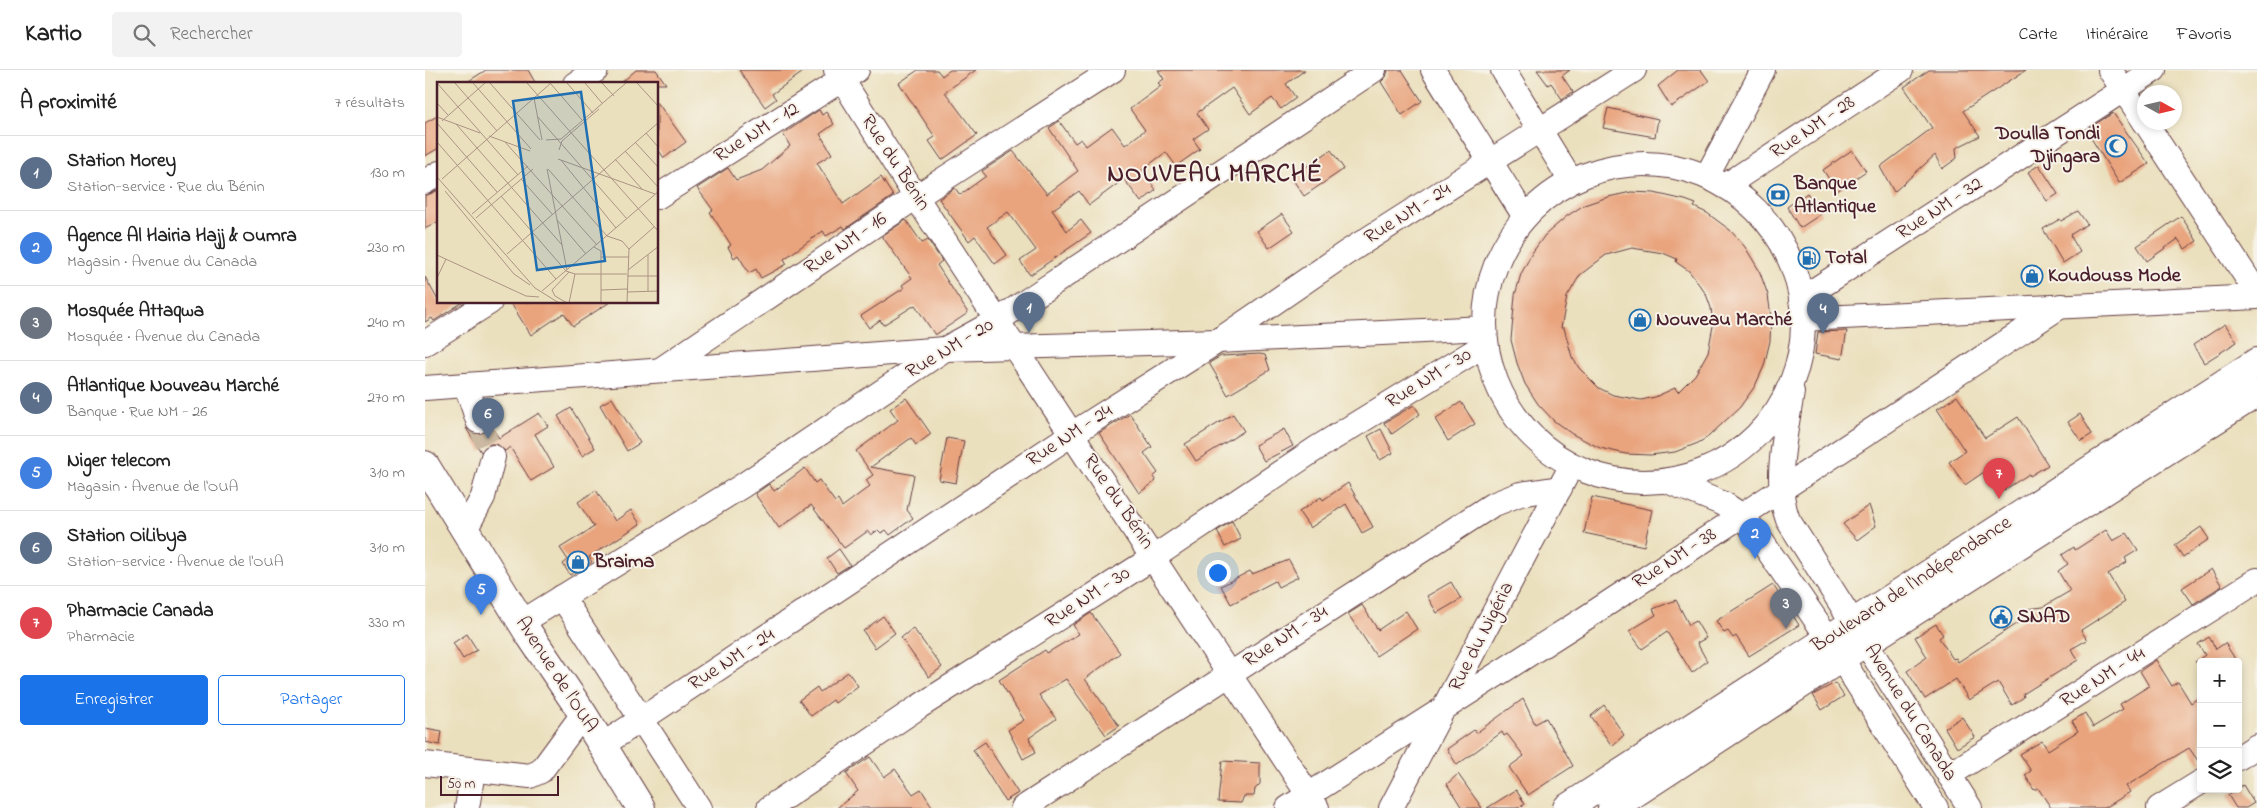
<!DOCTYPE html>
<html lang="fr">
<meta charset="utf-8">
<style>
:root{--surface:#fff;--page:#f2f2f2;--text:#222;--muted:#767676;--line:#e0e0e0;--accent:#1a73e8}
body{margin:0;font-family:"Indie Flower",sans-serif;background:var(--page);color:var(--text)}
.controls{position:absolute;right:15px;bottom:15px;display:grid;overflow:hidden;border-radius:5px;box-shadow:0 2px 8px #0003}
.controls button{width:45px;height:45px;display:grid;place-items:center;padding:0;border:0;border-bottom:1px solid var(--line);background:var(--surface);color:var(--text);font:25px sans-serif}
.compass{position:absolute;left:1712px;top:15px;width:45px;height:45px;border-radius:50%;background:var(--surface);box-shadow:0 2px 8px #0003;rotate:98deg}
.scale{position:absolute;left:15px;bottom:12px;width:119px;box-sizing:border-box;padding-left:5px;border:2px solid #4a1f2b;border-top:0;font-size:14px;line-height:18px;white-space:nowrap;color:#4a1f2b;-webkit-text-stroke:4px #f7f3e8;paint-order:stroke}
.you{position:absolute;left:792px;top:502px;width:18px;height:18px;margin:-12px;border:4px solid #fff;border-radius:50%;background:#1a73e8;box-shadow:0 0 0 8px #1a73e833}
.badge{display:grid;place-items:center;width:32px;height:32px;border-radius:50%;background:var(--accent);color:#fff;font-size:16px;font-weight:700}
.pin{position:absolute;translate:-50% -41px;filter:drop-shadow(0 1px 2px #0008)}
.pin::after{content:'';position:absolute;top:26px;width:18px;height:15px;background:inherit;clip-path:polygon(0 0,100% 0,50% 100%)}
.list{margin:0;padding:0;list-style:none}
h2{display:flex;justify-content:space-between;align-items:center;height:65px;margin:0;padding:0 20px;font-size:21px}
h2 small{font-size:16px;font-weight:400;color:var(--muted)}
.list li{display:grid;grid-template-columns:32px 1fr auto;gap:15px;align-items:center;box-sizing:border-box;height:75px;padding:0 20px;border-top:1px solid var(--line)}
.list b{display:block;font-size:19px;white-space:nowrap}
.list p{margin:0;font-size:16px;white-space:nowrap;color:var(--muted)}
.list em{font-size:16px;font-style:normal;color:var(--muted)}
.actions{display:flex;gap:10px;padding:15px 20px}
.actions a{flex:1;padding:11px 0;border:1px solid var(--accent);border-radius:5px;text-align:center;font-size:18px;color:var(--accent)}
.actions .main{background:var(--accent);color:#fff}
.icon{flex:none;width:28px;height:28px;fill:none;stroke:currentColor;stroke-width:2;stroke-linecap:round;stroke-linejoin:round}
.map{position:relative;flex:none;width:1832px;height:738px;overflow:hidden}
header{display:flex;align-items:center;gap:30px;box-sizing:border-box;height:70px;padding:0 25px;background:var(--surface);border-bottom:1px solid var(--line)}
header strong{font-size:24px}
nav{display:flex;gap:28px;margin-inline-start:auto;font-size:18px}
.search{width:350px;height:45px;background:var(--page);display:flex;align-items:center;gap:12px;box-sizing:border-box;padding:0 18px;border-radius:5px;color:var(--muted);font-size:19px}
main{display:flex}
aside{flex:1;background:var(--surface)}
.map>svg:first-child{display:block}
.building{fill:#e9a47e;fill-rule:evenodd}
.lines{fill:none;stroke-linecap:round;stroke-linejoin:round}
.minor-tunnel{stroke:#cbb9a1;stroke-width:24;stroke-dasharray:24 12;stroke-linecap:butt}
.minor-casing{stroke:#623c41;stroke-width:26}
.major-casing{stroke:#623c41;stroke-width:30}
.minor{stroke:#fff;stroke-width:24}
.major{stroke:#fff;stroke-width:28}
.labels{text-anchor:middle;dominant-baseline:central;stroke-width:4;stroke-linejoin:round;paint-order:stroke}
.street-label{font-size:20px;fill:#4a1f2b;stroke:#f7f3e8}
.poi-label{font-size:20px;font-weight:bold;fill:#4a1f2b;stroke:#f7f3e8;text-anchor:start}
.district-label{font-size:25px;font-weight:bold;letter-spacing:1px;fill:#4a1f2b;stroke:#f7f3e8}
.inset-road{fill:none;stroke:#ab9383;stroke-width:1}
.view{fill:#1f6fb2;fill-opacity:0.15;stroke:#1f6fb2;stroke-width:2.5}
.inset-edge{fill:none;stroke:#4a1f2b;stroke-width:2.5}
</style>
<header>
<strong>Kartio</strong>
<div class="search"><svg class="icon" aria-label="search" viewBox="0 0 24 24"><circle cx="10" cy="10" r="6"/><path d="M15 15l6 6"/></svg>Rechercher</div>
<nav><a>Carte</a><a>Itinéraire</a><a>Favoris</a></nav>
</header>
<main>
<aside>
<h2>À proximité<small>7 résultats</small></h2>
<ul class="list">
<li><span class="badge" style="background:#5c6f8a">1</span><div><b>Station Morey</b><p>Station-service · Rue du Bénin</p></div><em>130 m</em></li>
<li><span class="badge" style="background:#3f7fe0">2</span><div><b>Agence Al Hairia Hajj &amp; Oumra</b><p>Magasin · Avenue du Canada</p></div><em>230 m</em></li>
<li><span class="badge" style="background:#6b7280">3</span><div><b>Mosquée Attaqwa</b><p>Mosquée · Avenue du Canada</p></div><em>240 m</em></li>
<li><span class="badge" style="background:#5c6f8a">4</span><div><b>Atlantique Nouveau Marché</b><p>Banque · Rue NM - 26</p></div><em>270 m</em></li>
<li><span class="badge" style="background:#3f7fe0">5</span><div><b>Niger telecom</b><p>Magasin · Avenue de l'OUA</p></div><em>310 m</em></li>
<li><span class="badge" style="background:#5c6f8a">6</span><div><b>Station OiLibya</b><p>Station-service · Avenue de l'OUA</p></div><em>310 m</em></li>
<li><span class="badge" style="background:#e0444e">7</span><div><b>Pharmacie Canada</b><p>Pharmacie</p></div><em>330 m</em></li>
</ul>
<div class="actions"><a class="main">Enregistrer</a><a>Partager</a></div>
</aside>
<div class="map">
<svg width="1832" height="738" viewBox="0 0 1832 738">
<rect width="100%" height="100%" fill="#f7f3e8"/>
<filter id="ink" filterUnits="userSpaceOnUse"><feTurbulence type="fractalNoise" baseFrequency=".02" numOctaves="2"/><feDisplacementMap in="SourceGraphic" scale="10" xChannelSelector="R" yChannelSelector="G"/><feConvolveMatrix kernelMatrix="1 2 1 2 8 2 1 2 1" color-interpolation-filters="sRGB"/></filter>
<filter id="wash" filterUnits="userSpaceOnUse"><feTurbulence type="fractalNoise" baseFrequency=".0096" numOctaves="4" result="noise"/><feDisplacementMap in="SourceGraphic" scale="20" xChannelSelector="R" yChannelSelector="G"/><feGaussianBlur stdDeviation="1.12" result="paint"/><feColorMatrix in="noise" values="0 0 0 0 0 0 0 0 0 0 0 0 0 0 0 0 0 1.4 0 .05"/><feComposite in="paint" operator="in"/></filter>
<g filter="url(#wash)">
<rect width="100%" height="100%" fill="#ebe0be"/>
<g id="blocks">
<g class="building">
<path d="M61 0H103L111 14H39Z"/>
<path d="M211 0H231L241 14H195Z"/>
<path d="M314 0H381L347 24 351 29 340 37Z"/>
<path d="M493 0H512L517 6 525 0H551L520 22 552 65 517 90 504 71 510 67 474 13Z"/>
<path d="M733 0H880L861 14 871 28 856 39 847 28 825 44 807 18 772 43 783 59 768 69 775 79 751 96 741 82 717 100 731 120 716 132 699 109 664 135 654 121 627 140 642 161 656 150 666 163 605 205 595 191 611 180 583 142 562 157 582 185 570 194 550 166 544 171 514 129 530 118 535 125 561 106 557 101 588 81 622 124 653 101 624 58 634 51 650 73 656 69 661 76 687 57 700 75 720 60 705 39 736 16 733 13 739 9Z"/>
<path d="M963 0H977L997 31 977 45 956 12 961 7Z"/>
<path d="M1112 0H1145L1137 6 1148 22 1137 29 1126 13 1123 15Z"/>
<path d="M1253 0H1276L1284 11 1246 37 1233 16Z"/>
<path d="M1504 0H1601L1538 41 1555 66 1531 78 1532 88 1517 99 1510 85 1469 122 1455 97 1507 58 1479 17Z"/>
<path d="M232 32 261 72 239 88 232 78Z"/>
<path d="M1183 38 1233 49 1230 67 1178 58Z"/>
<path d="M394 40 397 45 401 42 409 54 395 64 407 84 392 93 418 134 456 107 468 126 420 159 418 156 401 166 398 161 359 189 362 194 336 208 331 199 324 203 313 185 309 188 303 177 306 175 285 142 288 140 272 118 303 98 311 110 337 100 365 76 358 64Z"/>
<path d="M1688 43 1724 94 1694 113 1661 60Z"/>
<path d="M14 45V78L0 86V53Z"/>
<path d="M906 80 919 99 879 126 866 107Z"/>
<path d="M1427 80 1441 101 1412 121 1398 100Z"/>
<path d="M1614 95 1633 124 1622 131 1603 102Z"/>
<path d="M14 120V151L0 159V126Z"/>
<path d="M1206 122 1229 123 1260 130 1271 134 1269 137 1282 143 1305 160 1320 177 1334 200 1343 225 1346 247 1345 271 1339 296 1330 316 1315 337 1283 367 1273 373 1250 382 1225 385 1201 384 1175 378 1147 364 1129 351 1113 334 1100 314 1092 293 1086 270 1090 225 1096 204 1107 183 1120 165 1142 146 1159 135 1183 127ZM1207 178 1238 183 1252 189 1251 192 1264 201 1281 224 1286 238 1288 256 1283 282 1270 305 1253 322 1250 318 1230 327 1216 330 1188 325 1174 318 1154 298 1147 287 1139 258H1136L1142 227 1155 205 1181 185Z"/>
<path d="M1382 123 1396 144 1375 158 1362 137Z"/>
<path d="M1653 141 1662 154 1645 165 1655 182 1638 193 1618 159 1635 149 1636 151Z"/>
<path d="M857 144 869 161 844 178 832 161Z"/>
<path d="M1756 146 1772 171 1760 179 1753 169 1722 191 1712 176Z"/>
<path d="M481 150 497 173 503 170 517 191 512 195 543 243 510 265 490 235 458 255 455 250 444 258 436 246 479 218 477 215 487 208 457 166Z"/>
<path d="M0 207 14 232H38L9 251 7 248 0 252Z"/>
<path d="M85 232H185L148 256 139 243 106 265Z"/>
<path d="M1800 254 1812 272 1779 293 1768 275Z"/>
<path d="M1422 261 1417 289 1390 284 1393 262Z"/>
<path d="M835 284 840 285 845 300 803 325 784 293 796 286Z"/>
<path d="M1532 326 1560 368 1593 347 1623 395 1605 406 1604 404 1576 422 1562 400 1540 415 1524 392 1540 381 1512 339Z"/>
<path d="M187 328 215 373 202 381 175 335Z"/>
<path d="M481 328 506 364 491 375 486 368 446 397 489 405 482 440 488 448 465 465 461 460 456 463 453 460 446 465 443 461 419 478 386 435 354 458 330 424 344 414 349 421 380 398 390 413 394 410 410 432 413 430 417 437 445 416 441 410 448 405 431 381 473 350 465 339Z"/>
<path d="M1036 332 1050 354 1023 371 1010 349Z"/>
<path d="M989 335 995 344 967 364 959 353Z"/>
<path d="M146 338 170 378 157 386 133 346Z"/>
<path d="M114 343 123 356 110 364 129 397 106 411 85 377 80 381 72 374H65L56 382 41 358 50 364H57L63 360 66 356 74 368Z"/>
<path d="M705 344 727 377 719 383 733 403 728 407 731 411 714 423 674 363Z"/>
<path d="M808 344 819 361 771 391 760 374Z"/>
<path d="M1655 344 1667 364 1656 371 1643 352Z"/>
<path d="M859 359 868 376 839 391 830 375Z"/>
<path d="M956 359 968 383 955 390 943 366Z"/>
<path d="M522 368 539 371 531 413 514 410Z"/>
<path d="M923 413 948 457 937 463 921 434 885 458 874 442 896 427 898 430Z"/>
<path d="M171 420 190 451 206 440 215 454 164 487 167 492 145 505 138 494 143 490 135 478 169 457 153 432Z"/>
<path d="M1167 427 1227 440 1219 476 1159 463Z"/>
<path d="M1444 435 1451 456 1432 470 1418 454Z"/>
<path d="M807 451 816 469 800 477 792 461Z"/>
<path d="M1776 457 1784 469 1758 487 1750 475Z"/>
<path d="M1681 460 1688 471 1702 463 1713 480 1700 488 1702 492 1683 504 1700 532 1656 560 1662 570 1646 579 1653 590 1598 624 1599 627 1587 635 1573 612 1544 630 1531 609 1500 629 1482 601 1502 587 1490 567 1511 554 1518 565 1514 568 1528 589 1531 588 1533 592 1597 550 1602 539 1618 537 1645 521 1633 501 1643 494 1637 485 1649 477 1650 480Z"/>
<path d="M414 479 425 495 412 503 402 488Z"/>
<path d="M864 490 873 507 853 517 850 511 806 534 796 516 825 501 827 504Z"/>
<path d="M1786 499 1797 516 1768 534 1757 518Z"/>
<path d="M1026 512 1036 529 1012 543 1002 526Z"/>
<path d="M1348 515 1374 555 1324 586 1311 566 1308 568 1303 561 1299 563 1291 551Z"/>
<path d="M1251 530 1264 555 1271 551 1281 568 1272 573 1282 591 1267 603 1242 562 1217 579 1204 561 1231 545 1228 539Z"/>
<path d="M937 535 953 560 981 541 992 559 951 586 923 544Z"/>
<path d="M666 543 695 583 660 609 694 656 681 665 641 609 614 625 631 649 604 668 611 682 598 689 583 660 599 650 574 610 620 580 622 583 654 564 648 555Z"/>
<path d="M458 546 470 563 450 578 438 561Z"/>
<path d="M488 558 517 597 504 607 476 568Z"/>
<path d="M42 564 52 580 38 589 28 573Z"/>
<path d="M1784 567 1791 579 1800 573 1812 592H1770L1780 585 1773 574Z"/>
<path d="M1731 590 1747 616 1753 612 1766 633 1776 626V695L1764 678 1701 716 1705 722 1680 738H1626L1613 718 1609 720 1600 705 1606 701 1595 684 1617 671 1623 680 1653 661 1647 651 1660 643 1668 657 1698 639 1695 634 1724 616 1715 601Z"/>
<path d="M423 602 433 616 410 633 408 630 386 646 374 630 392 617 395 622Z"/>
<path d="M1410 613 1419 626 1397 640 1388 625Z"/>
<path d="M1098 629 1110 654 1121 648 1148 696 1103 725 1084 697 1099 686 1082 664 1079 666 1077 662 1032 695 1022 679 1049 660 1051 663Z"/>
<path d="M1179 635 1199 665 1187 676 1166 646Z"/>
<path d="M1537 647 1550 667 1532 678 1520 658Z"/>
<path d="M0 658 17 661 15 675 0 672Z"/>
<path d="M560 672 593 723 580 731 548 680Z"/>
<path d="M445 687 459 707 470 699 488 724 496 719 508 738H412L433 721 421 703Z"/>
<path d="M797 691 835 693V714L830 719 829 726H819L816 733 793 732Z"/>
<path d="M1033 704 1057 738H1037L1022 714Z"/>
<path d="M1818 715 1829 733 1821 738H1811L1803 725Z"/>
<path d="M1091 720 1100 734 1093 738H1062Z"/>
</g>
</g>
</g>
<g filter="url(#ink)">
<use href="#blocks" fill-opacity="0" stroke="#623c41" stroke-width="1"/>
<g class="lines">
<path class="minor-tunnel" d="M53 351 68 387"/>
<g class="minor-casing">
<g id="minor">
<path d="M411 0 491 127 892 738"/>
<path d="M1008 0 1100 147"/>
<path d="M1078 0 1146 111"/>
<path d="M1685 0 1720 52"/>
<path d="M150 14 171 0"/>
<path d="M1720 52 1832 223"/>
<circle cx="1219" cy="253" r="159"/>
<path d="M1282 106 1338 0"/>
<path d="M0 112 14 103"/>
<path d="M1300 116 1476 0"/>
<path d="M232 127 432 0"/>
<path d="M1376 229 1729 0"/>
<path d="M1377 249 1832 227"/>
<path d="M0 273 65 232"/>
<path d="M235 300 491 127 688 0"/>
<path d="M41 315 53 351"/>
<path d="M0 318 520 279 793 271 1060 258"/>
<path d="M1367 322C1361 364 1348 410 1363 450L1545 738"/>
<path d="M1242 411 1299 434 1316 445 1331 463 1404 569 1511 738"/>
<path d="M40 460 58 427 68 387"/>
<path d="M137 527 274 738"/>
<path d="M97 552 317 416 520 279 573 250 949 0"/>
<path d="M176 676 647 364 793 271 921 183 1209 0"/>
<path d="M1813 688 1832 676"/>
<path d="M0 694 105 706 116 701 158 644"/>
<path d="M1524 705 1832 510"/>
<path d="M42 738 48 701"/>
<path d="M344 738 495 636 729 487 892 378 1061 274"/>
<path d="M598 738 1067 435 1095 424 1135 418"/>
<path d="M863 738 1162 547 1636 236"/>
<path d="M966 738 1140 408"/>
<path d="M1734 738 1776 712"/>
</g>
</g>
<g class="major-casing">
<g id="major">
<path d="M0 395 102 561 158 644 216 738"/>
<path d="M1142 738 1832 292"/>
<path d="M1187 738 1416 588 1832 323"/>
</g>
</g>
<use href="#minor" class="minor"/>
<use href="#major" class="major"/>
</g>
</g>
<defs>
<g id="mosque-ring" transform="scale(1.125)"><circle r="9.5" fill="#f7f3e8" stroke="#1f6fb2" stroke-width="1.5"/><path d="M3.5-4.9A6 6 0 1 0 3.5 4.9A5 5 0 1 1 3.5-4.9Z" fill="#1f6fb2"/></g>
<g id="bank-ring" transform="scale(1.125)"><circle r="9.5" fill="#f7f3e8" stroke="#1f6fb2" stroke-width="1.5"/><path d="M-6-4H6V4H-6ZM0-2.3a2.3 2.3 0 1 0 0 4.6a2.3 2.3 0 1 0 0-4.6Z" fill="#1f6fb2"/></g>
<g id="fuel-ring" transform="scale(1.125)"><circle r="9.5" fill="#f7f3e8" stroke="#1f6fb2" stroke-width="1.5"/><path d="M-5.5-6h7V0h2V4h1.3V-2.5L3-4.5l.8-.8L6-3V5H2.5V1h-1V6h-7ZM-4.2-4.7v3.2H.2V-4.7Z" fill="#1f6fb2"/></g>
<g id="shop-ring" transform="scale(1.125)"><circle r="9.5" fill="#f7f3e8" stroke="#1f6fb2" stroke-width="1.5"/><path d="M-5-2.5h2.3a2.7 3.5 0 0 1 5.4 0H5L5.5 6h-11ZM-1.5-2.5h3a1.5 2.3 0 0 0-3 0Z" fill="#1f6fb2"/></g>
<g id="civic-ring" transform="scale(1.125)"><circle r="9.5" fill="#f7f3e8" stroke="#1f6fb2" stroke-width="1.5"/><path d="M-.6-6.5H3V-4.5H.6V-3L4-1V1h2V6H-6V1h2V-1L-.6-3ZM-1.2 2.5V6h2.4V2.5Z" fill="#1f6fb2"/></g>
</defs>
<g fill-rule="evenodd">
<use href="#mosque-ring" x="1691" y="76"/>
<use href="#bank-ring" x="1353" y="125"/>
<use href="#fuel-ring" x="1384" y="188"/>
<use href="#shop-ring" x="1607" y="206"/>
<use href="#shop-ring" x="1215" y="250"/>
<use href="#shop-ring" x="153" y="492"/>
<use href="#civic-ring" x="1576" y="547"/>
</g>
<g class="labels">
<g class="street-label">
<text transform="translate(1388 58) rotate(-34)">Rue NM - 28</text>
<text transform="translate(332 63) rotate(-32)">Rue NM - 12</text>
<text transform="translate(470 93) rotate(57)">Rue du Bénin</text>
<text transform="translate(1515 139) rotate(-33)">Rue NM - 32</text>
<text transform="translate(983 144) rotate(-32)">Rue NM - 24</text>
<text transform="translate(421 174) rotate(-34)">Rue NM - 16</text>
<text transform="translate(525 279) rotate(-31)">Rue NM - 20</text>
<text transform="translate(1004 309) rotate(-32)">Rue NM - 30</text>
<text transform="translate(645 366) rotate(-33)">Rue NM - 24</text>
<text transform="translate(693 432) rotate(56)">Rue du Bénin</text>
<text transform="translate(1250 489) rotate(-33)">Rue NM - 38</text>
<text transform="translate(1487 515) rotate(-33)">Boulevard de l'Indépendance</text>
<text transform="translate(663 528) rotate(-33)">Rue NM - 30</text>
<text transform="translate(861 567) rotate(-33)">Rue NM - 34</text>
<text transform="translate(1057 567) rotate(-63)">Rue du Nigéria</text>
<text transform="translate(307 590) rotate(-33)">Rue NM - 24</text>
<text transform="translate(131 605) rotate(57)">Avenue de l'OUA</text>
<text transform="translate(1678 608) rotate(-32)">Rue NM - 44</text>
<text transform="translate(1485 643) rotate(58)">Avenue du Canada</text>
</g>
<g class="poi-label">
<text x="1675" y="64" text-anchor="end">Doulla Tondi<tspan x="1675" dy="23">Djingara</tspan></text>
<text x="1369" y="114">Banque<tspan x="1369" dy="23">Atlantique</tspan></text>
<text x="1400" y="188">Total</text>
<text x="1623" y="206">Koudouss Mode</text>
<text x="1231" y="250">Nouveau Marché</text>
<text x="169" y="492">Braima</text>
<text x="1592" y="547">SNAD</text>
</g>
<g class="district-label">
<text x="790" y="105">NOUVEAU MARCHÉ</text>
</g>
</g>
<g transform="translate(12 12)">
<rect width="221" height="221" fill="#ebe0be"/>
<path class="inset-road" d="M0 1 81 93M18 1 60 49M36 1 94 67M53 1 103 58M90 1 222 150M130 1 156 31M148 1 165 21M165 1 177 14M200 1 222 25M114 2 145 38M97 16 105 58M0 21 11 33M100 34 190 137M0 35 43 51M5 39 48 1M0 41 60 110M19 42 125 163M209 51 222 66M52 54 93 69M109 58 124 57 189 1M0 60 119 197M68 60 160 163M198 60 222 86M122 68 125 59 162 27M188 69 222 106M121 77 218 112M178 77 205 107M124 78 179 146M110 87 130 188M111 87 170 154 185 159 192 167 190 221M0 95 98 206 122 221M5 97 114 1M84 97 116 133M8 109 77 192 93 203M64 114 129 189 138 192 132 221M35 132 91 84M39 136 96 87M120 138 149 172M157 165 164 169V221M192 167 217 145M70 172 222 40M0 173 89 214 102 215M211 173V209M164 175H192M191 188 222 164M138 192H190M190 194H222M0 196 9 177M164 208 190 207M105 209 222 109M190 210 222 209M130 221 118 214 115 208 132 190"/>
<path class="view" d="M144 10 168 179 100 188 76 19Z"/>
<rect width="221" height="221" class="inset-edge"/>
</g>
</svg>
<div class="controls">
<button>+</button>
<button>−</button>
<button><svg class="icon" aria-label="layers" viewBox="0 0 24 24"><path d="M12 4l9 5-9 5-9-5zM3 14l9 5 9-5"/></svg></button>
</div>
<svg class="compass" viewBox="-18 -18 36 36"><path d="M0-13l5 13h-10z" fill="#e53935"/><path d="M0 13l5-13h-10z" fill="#767676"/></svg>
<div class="scale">50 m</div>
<div class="you"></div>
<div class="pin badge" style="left:604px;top:263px;background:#5c6f8a">1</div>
<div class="pin badge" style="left:1330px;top:489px;background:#3f7fe0">2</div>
<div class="pin badge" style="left:1361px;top:559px;background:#6b7280">3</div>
<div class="pin badge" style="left:1398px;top:264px;background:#5c6f8a">4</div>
<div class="pin badge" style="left:56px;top:545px;background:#3f7fe0">5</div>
<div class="pin badge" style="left:63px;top:369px;background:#5c6f8a">6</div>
<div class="pin badge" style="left:1574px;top:429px;background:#e0444e">7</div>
</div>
</main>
